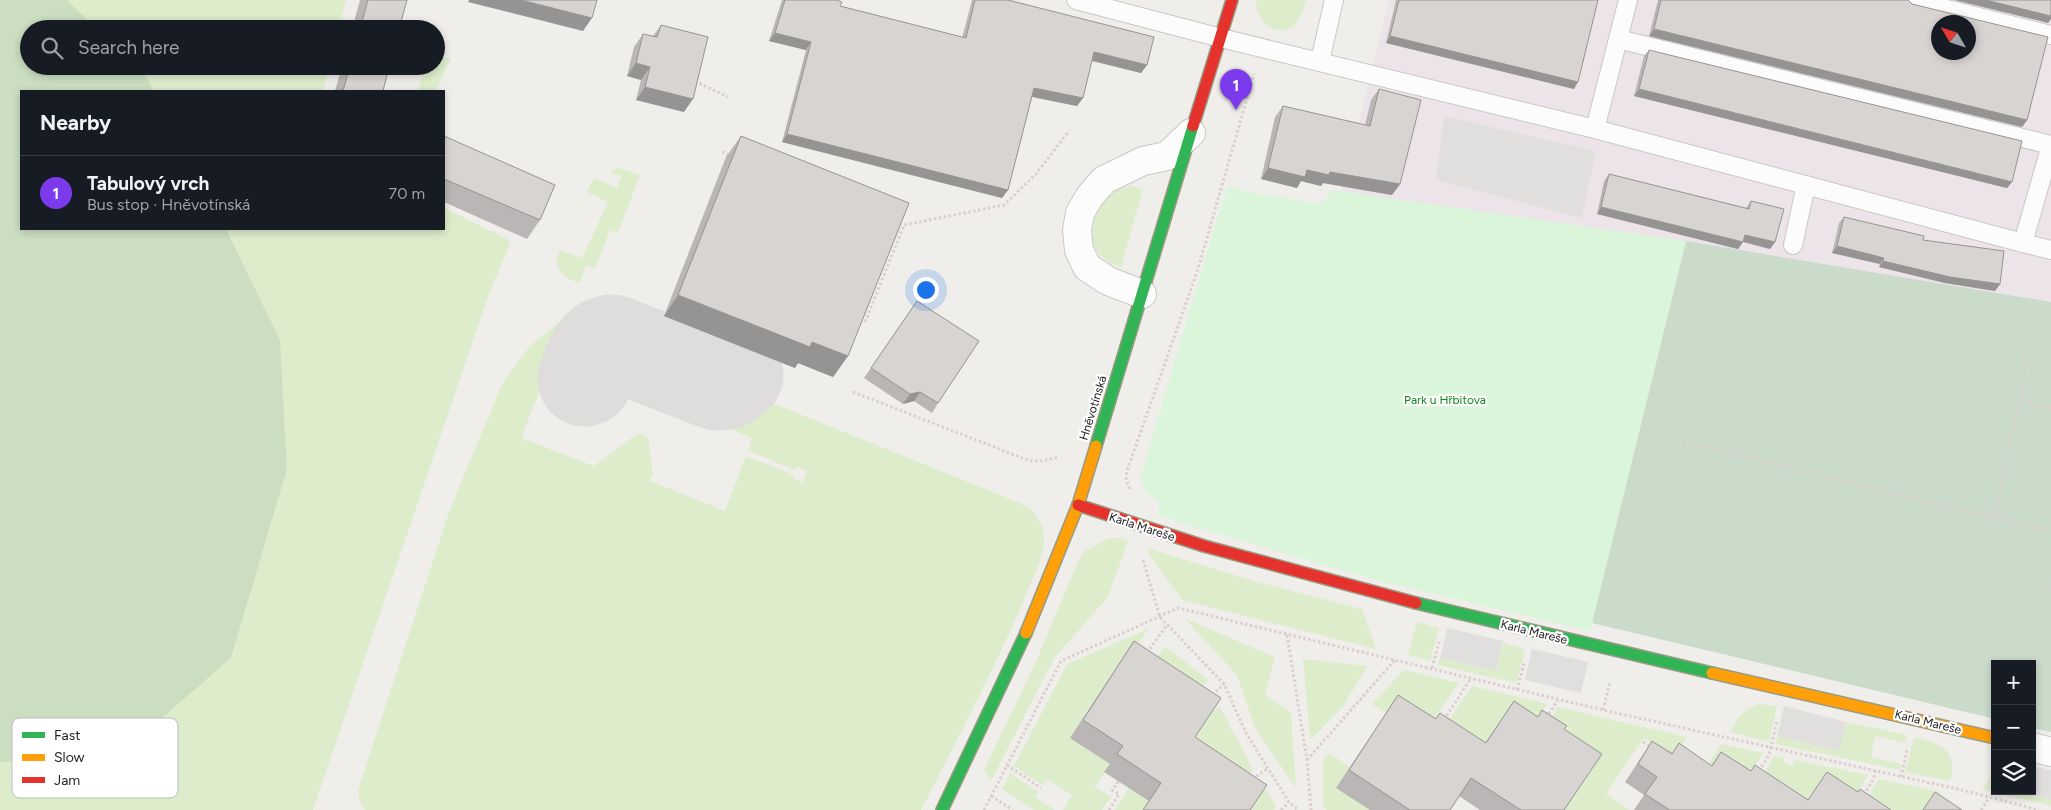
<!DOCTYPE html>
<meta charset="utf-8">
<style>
:root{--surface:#171b24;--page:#242831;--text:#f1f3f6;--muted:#9ea1a6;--line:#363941;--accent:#7c3aed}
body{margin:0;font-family:Figtree,sans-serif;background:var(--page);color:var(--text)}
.controls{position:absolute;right:15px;bottom:15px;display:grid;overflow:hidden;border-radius:0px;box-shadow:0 2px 8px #0003}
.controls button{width:45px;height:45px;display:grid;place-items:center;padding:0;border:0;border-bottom:1px solid var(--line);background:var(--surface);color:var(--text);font:25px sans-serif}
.compass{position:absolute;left:1931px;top:15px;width:45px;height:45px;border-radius:50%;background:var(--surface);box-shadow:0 2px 8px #0003;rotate:309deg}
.you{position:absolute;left:925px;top:289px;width:18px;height:18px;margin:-12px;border:4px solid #fff;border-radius:50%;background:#1a73e8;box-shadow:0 0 0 8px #1a73e833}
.badge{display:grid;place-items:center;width:32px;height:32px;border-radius:50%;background:var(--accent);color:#fff;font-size:16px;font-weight:700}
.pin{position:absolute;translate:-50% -41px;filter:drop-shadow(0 1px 2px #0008)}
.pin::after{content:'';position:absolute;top:26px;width:18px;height:15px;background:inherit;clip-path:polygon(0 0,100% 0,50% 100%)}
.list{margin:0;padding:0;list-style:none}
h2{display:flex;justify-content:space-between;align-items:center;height:65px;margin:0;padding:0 20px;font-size:21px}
h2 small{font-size:16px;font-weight:400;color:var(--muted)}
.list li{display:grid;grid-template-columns:32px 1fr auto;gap:15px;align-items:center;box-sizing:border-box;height:75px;padding:0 20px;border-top:1px solid var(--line)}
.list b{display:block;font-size:19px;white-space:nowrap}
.list p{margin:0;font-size:16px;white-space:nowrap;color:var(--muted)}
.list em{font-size:16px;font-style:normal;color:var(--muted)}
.icon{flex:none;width:28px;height:28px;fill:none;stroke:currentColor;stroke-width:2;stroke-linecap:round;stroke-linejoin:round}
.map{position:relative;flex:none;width:2051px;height:810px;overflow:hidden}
.search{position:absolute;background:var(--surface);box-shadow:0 2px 8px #0003;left:20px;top:20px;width:425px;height:55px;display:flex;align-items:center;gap:12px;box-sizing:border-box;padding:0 18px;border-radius:28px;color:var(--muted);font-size:19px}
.panel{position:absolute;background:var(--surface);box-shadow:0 2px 8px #0003;left:20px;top:90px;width:425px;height:140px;border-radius:0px}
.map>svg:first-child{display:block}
.industrial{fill:#ede4e9;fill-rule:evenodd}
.grass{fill:#ddeccb}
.forest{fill:#cbdec1}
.cemetery{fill:#cadbca}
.park{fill:#daf5da}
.parking{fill:#e0dfde}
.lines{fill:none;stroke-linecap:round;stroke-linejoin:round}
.taxiway{stroke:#dedddc;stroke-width:95}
.lane-casing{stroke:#c9c8c7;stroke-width:20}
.street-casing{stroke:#c9c8c7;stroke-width:30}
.fast-casing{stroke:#999a82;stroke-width:14}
.slow-casing{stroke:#999a82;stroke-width:14}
.jam-casing{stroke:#999a82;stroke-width:14}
.path{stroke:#dccecd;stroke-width:3;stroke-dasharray:2.5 2.5;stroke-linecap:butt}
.lane{stroke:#fdfcfc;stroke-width:18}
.street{stroke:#fdfcfc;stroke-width:28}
.fast{stroke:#30b455;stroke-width:11}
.slow{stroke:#ff9f0a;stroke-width:11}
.jam{stroke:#e5322d;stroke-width:11}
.wall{fill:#b9b6b5}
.shaded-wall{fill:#969493}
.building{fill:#d7d4d2;stroke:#969493;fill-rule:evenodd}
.labels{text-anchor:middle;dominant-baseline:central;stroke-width:4.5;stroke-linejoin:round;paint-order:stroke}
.park-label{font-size:12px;fill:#0c8416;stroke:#fff}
.street-label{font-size:12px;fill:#222;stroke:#fff}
.key{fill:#fff;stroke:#bdbdbd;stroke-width:1}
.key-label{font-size:14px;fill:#222}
</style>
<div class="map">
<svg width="2051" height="810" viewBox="0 0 2051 810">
<rect width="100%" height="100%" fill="#f0eeeb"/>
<path class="industrial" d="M1389 0H2051V312L1338 205ZM1938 22H1968V52H1938Z"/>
<g class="grass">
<path d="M67 0H346L338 29H97Z"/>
<path d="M1255 0H1306C1304 7 1302 16 1297 22 1294 27 1289 29 1284 30 1266 33 1257 15 1255 0Z"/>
<path d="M442 58H451L436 91H418C420 82 422 74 429 66H436V60Z"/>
<path d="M137 66H329L323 91H154L145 74Z"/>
<path d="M618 167 640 175 618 233 610 230 595 269 586 265 580 283C562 278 552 268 560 250L582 258 608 202 587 192 594 178 617 188 621 176 610 172Z"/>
<path d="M1133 186 1143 189 1121 267C1074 256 1088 190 1133 186Z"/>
<path d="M444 208 511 241 487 300 313 810H0V762L116 758 231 658 287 469 280 340 226 229H444Z"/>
<path d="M564 318 589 327 572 372 550 365 521 438 594 466 638 433 648 437 653 474 650 481 725 511 746 456 794 475 793 478 802 483 807 471 797 467 795 470 748 451 752 438 732 430 740 409 755 396 1027 506C1037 514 1045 526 1044 539 1043 561 1030 584 1022 604 992 674 956 742 921 810H365L360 802 358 790 450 509 503 382 530 346Z"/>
<path d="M620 361 702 394 707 405 702 418 670 406 671 398 660 392 654 405 601 385 609 367Z"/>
<path d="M1109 538H1120L1128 541 1108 597 1055 657 991 781 984 770 1035 664 1079 559 1086 550Z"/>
<path d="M1150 549 1257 582 1362 609 1376 649 1182 600 1148 553Z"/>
<path d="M1184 618 1275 657 1265 695 1291 712 1296 788 1255 728 1237 675Z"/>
<path d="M1417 622 1439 628 1430 661 1408 655Z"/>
<path d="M1148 629 1127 662 1110 764 1095 787 1111 797 1102 810H1063L1072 795 1047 779 1042 785 1014 766 1067 664Z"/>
<path d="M1503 643 1525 649 1516 683 1438 665 1440 658 1496 671Z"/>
<path d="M1165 646 1208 680 1190 704 1146 675Z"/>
<path d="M1303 659 1368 666 1343 706 1310 740Z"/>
<path d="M1404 670 1459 683 1423 737 1372 704Z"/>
<path d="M1472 686 1547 704 1530 729 1549 721 1558 707 1687 737 1674 757 1644 738 1606 794 1630 810H1564L1469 768 1447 723Z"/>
<path d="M1758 704 1777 706 1769 742 1730 732C1738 718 1743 710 1758 704Z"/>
<path d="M1220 707 1253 769 1237 792 1182 756 1210 711Z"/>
<path d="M1846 722 1907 735 1905 743 1875 736 1871 757 1901 764 1900 770 1776 744 1777 736 1839 751Z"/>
<path d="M1914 737C1941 743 1958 750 1950 781L1905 772Z"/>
<path d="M1721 744 1763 753 1743 783 1762 775 1775 756 1784 758V763L1793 766 1795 760 1868 775 1848 807 1634 810 1707 766Z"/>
<path d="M1329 753 1350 767 1337 788 1370 810H1327L1323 806V760Z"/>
<path d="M1995 771V791H2023V793L2051 800V806L1982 789Z"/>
<path d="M1010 773 1038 792 1035 797 1055 810H1034L1002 789Z"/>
<path d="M1879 779 1941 792 1929 810H1881L1866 800Z"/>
<path d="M1262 784 1276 806 1274 810H1249Z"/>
<path d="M1129 788 1156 789 1143 810H1115Z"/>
</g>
<path class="forest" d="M0 0H67L97 29H29V66H137L145 74 154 91H21V229H226L280 340 287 469 231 658 116 758 0 762Z"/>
<path class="cemetery" d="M1686 241 2051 302V732L2032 728V664H1995V719L1592 623Z"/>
<path class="park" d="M1227 186 1252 193 1321 204 1333 190 1686 241 1590 631 1376 580 1158 516 1160 503C1150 495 1141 489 1141 475Z"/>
<g class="parking">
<path d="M1444 116 1596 151 1582 218 1436 180Z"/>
<path d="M1447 628 1503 641 1496 671 1440 658Z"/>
<path d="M1532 649 1588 662 1581 693 1525 680Z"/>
<path d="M1784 706 1846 722 1839 751 1777 736Z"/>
<path d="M2032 766 2051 770V800L2023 793V791H2032Z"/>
</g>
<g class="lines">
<path class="taxiway" d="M585 379C591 365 594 344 612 342L717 383 726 382 736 375"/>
<g class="lane-casing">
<g id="lane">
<path d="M1076 0 1221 38 1595 129 1628 0"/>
<path d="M1910 0 2051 35"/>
<path d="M1618 39 2051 145"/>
<path d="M1320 61 1334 0"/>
<path d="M1595 129 2023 243 2051 145"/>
<path d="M2023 243 2051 250"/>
<path d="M1793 245 1806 185"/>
</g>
</g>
<g class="street-casing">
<g id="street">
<path d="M1142 294 1108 281 1087 267 1079 250 1077 230 1080 213 1090 196 1104 180 1143 161 1167 156 1191 133"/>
<path d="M2032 747 2051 752"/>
</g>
</g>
<g class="fast-casing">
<g id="fast">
<path d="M1096 446 1193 126"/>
<path d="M1416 603 1712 673"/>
<path d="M942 810 1026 633"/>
</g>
</g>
<g class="slow-casing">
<g id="slow">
<path d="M1026 633 1078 505 1096 446"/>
<path d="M1712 673 1995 738"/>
</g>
</g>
<g class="jam-casing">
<g id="jam">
<path d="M1193 126 1232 0"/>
<path d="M1078 505 1204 546 1416 603"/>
</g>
</g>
<g class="path">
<path d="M695 81 728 97"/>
<path d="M722 152 732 156"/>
<path d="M865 322 904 225 1004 205 1036 174 1069 131"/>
<path d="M853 392 1030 461H1042L1058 457"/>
<path d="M2020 400 2051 408"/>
<path d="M1683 442 2051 531"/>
<path d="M1130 489 1126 480 1127 471 1198 269 1254 74"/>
<path d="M1994 518 2020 400 2027 357"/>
<path d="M1143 560 1160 617 1224 684 1246 733 1289 802 1298 810"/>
<path d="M2041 586 2051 589"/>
<path d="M1287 635 1307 760 1311 810"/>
<path d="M1147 653 1167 625"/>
<path d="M1432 668 1439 642"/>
<path d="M1517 690 1524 663"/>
<path d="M1212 695 1224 684"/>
<path d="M1603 710 1610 682"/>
<path d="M1546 718 1558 700"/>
<path d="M1444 720 1471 678"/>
<path d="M1643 742 1651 747"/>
<path d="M1307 760 1395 660"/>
<path d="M1007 765 1041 788"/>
<path d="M1759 771 1769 755 1777 721"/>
<path d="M1901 777 1907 750"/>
<path d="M1254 781 1257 776 1268 768"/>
<path d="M1864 795 1874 778 1875 771"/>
<path d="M991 796 1013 810"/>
<path d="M984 810 1061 661 1178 608 1603 710 1962 790 2039 810"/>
<path d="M1109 810 1119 794 1112 790 1119 781"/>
<path d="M1281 810 1289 802"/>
<path d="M1981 810 1989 798"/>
</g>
<use href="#lane" class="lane"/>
<use href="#street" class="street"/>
<use href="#fast" class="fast"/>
<use href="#slow" class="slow"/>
<use href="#jam" class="jam"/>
</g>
<g class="wall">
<path d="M360 0H407L399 29H352Z"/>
<path d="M782 0H836L840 6 962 38 972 0H1008L1147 65 1141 73 1092 61 1083 98 1077 106 1032 97 1008 190 1002 198 782 142 806 50 769 41Z"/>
<path d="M1396 0H1598L1574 89 1386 43Z"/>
<path d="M1658 0H1908L2027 120 2022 127 1649 36Z"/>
<path d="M661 25 684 112 636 100 641 80 627 76 634 47 643 34 653 36Z"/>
<path d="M1649 50 2012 182 2007 188 1634 96 1644 56Z"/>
<path d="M342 66H389L383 91H335Z"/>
<path d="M1379 89 1400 184 1392 195 1323 183 1321 186 1301 181 1297 188 1261 179 1275 117 1283 106 1365 125 1371 100Z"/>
<path d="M444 136 540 220 527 239 444 202Z"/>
<path d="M741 136 848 356 833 377 798 363 795 368 664 316 726 157Z"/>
<path d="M1609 174 1746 208 1751 201 1775 242 1770 249 1743 242 1738 249 1597 214 1604 181Z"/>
<path d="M1844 217 1923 240 2000 284 1995 291 1945 283 1879 267 1880 264 1832 253 1839 223Z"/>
<path d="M917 301 938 403 932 413 914 401 903 404 864 378Z"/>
<path d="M1134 641 1195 737 1250 810H1143L1149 801 1104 772 1110 764 1070 738Z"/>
<path d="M1398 695 1436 719 1486 742 1514 701 1538 717 1542 710 1564 729V810H1480L1459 796 1450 810H1370L1336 788Z"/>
<path d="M1652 741 1672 753 1712 765 1721 752 1751 771 1808 800 1858 792 1891 810H1634L1644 795 1625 782Z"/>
</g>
<g class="shaded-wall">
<path d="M469 0H521L592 18 583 31 468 2Z"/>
<path d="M1954 0H1986L2051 16V19L2048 23Z"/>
<path d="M1654 29 2027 120 2022 127 1649 36Z"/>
<path d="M775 33 811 42 806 50 769 41Z"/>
<path d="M1390 36 1578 82 1574 89 1386 43Z"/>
<path d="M1094 52 1147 65 1141 73 1089 60Z"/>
<path d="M636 63 650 67 641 80 627 76Z"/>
<path d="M645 87 693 99 684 112 636 100Z"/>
<path d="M1034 88 1083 98 1077 106 1028 96Z"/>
<path d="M1639 89 2012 182 2007 188 1634 96Z"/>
<path d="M787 134 1008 190 1002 198 782 142Z"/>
<path d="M1268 168 1307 170 1330 172 1400 184 1392 195 1323 183 1321 186 1301 181 1297 188 1261 179Z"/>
<path d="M1601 207 1743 242 1738 249 1597 214Z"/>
<path d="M1745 235 1775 242 1770 249 1740 241Z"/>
<path d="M1837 246 1884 258 1880 264 1832 253Z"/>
<path d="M1883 261 2000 284 1995 291 1945 283 1879 267Z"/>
<path d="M678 295 812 342 848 356 833 377 798 363 795 368 664 316Z"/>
<path d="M920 392 914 401 903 404 910 394Z"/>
</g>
<g class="building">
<path d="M368 0H407L399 29H360Z"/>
<path d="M521 0H597L592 18Z"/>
<path d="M785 0H836L842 2 840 6 966 38 975 0H1008L1154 37 1147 65 1094 52 1083 98 1034 88 1008 190 787 134 811 42 775 33Z"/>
<path d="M1399 0H1598L1578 82 1390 36Z"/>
<path d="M1661 0H1908L1912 4 2048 37 2027 120 1654 29ZM1938 22H1968V52H1938Z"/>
<path d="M1986 0H2051V16Z"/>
<path d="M661 25 708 37 693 99 645 87 650 67 636 63 643 34 657 37Z"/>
<path d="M1649 50 2022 141 2012 182 1639 89Z"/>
<path d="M350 66H389L383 91H343Z"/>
<path d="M1379 89 1421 100 1400 184 1330 172 1329 175 1307 170 1305 177 1268 168 1283 106 1370 126Z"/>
<path d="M444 136 555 185 540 220 444 179Z"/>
<path d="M741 136 909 203 848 356 812 342 810 347 678 295Z"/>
<path d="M1609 174 1749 209 1751 201 1784 209 1775 242 1745 235 1743 242 1601 207Z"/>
<path d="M1844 217 1924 236 1923 240 2004 251 2000 284 1950 277 1883 261 1884 258 1837 246Z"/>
<path d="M917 301 979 341 938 403 920 392 910 394 871 368Z"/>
<path d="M1134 641 1221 698 1195 737 1267 785 1250 810H1143L1161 783 1117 754 1123 746 1083 720Z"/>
<path d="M1398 695 1436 719 1440 713 1486 743 1514 701 1538 717 1542 710 1567 726 1564 729 1602 754 1564 810H1521L1471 778 1450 810H1410L1349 770Z"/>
<path d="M1652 741 1672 754 1679 743 1712 766 1721 752 1751 771 1755 765 1808 800 1827 772 1858 792 1860 789 1891 810H1670L1645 794 1657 777 1638 764Z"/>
<path d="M1935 792 1962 810H1923Z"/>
</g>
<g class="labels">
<g class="park-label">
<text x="1445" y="400">Park u Hřbitova</text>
</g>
<g class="street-label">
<text transform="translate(1093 408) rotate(-73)">Hněvotínská</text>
<text transform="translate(1142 527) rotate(18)">Karla Mareše</text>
<text transform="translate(1534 632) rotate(14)">Karla Mareše</text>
<text transform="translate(1928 722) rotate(14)">Karla Mareše</text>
</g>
</g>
<rect x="12" y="718" width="166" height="80" rx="8" class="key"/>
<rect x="22" y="732" width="23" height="6" fill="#30b455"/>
<rect x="22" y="754" width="23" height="7" fill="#ff9f0a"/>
<rect x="22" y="777" width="23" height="6" fill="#e5322d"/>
<g class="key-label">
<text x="54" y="740">Fast</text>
<text x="54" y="762">Slow</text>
<text x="54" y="785">Jam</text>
</g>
</svg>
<div class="controls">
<button>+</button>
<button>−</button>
<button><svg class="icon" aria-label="layers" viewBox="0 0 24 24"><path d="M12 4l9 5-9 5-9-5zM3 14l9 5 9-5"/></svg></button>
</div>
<svg class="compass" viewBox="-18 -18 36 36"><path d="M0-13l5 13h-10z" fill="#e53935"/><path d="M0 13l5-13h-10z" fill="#9ea1a6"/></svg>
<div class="you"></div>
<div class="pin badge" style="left:1236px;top:110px">1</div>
<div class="search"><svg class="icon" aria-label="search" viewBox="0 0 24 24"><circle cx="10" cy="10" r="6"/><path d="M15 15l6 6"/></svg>Search here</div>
<section class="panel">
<h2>Nearby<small></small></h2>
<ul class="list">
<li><span class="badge">1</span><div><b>Tabulový vrch</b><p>Bus stop · Hněvotínská</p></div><em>70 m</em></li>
</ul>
</section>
</div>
